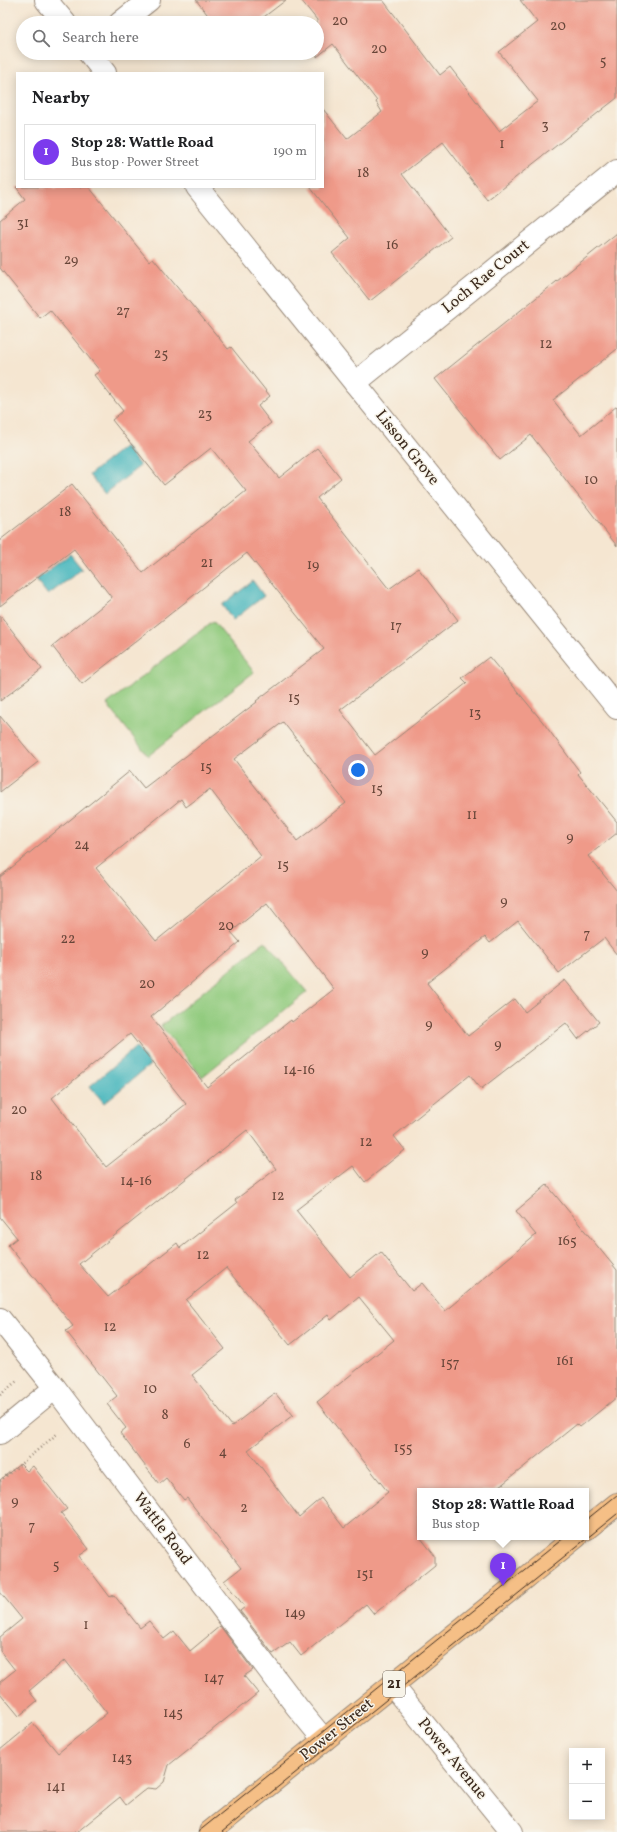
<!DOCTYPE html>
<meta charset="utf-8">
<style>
:root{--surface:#fff;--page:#f2f2f2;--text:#202124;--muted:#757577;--line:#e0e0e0;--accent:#7c3aed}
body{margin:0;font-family:Vollkorn,serif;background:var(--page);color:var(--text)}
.controls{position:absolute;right:12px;bottom:12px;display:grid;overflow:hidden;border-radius:0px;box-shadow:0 2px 10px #0003}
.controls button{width:36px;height:36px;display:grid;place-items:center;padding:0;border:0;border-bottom:1px solid var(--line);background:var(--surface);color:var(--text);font:20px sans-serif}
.you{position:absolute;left:358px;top:770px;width:14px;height:14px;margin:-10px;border:3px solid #fff;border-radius:50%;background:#1a73e8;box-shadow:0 0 0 6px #1a73e833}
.badge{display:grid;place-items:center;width:26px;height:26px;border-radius:50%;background:var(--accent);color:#fff;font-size:13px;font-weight:700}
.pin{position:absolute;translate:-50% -33px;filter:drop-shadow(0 1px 2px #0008)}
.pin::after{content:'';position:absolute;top:21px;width:14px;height:12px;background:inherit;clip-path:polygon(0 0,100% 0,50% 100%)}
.popup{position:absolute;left:417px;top:1488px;width:172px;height:52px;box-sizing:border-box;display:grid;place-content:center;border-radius:0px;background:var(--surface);filter:drop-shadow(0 1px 3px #0005);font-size:13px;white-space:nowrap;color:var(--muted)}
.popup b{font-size:15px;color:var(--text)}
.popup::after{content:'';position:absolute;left:50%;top:100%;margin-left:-8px;border:8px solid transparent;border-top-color:var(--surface)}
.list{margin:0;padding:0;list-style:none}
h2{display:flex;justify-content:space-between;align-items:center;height:52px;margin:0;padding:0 16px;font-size:17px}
h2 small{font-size:13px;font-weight:400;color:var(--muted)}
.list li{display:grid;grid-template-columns:26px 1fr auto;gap:12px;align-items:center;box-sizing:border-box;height:56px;margin:0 8px 8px;padding:0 8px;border:1px solid var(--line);border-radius:0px}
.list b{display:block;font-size:15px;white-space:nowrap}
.list p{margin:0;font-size:13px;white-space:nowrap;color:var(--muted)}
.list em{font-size:13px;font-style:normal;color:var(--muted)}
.icon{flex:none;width:22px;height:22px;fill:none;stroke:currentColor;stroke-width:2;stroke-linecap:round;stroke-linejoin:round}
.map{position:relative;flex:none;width:617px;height:1832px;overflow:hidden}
.search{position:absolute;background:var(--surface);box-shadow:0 2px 10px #0003;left:16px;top:16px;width:308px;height:44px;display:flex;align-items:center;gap:10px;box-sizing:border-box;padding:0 14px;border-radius:22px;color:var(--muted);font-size:15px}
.panel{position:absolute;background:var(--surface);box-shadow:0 2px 10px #0003;left:16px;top:72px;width:308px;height:116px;border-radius:0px}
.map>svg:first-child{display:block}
.green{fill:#91cb7e;stroke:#667a4e}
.water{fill:#48b7be;stroke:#42706e}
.building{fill:#ef9a89;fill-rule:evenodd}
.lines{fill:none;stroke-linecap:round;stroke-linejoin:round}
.minor-casing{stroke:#988878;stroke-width:24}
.major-casing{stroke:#988878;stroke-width:24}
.path{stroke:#988878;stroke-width:2.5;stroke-dasharray:1 3;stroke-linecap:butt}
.minor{stroke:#fff;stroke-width:22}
.major{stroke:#f5bf86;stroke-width:22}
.tram{stroke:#3b2a1e;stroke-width:1}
.labels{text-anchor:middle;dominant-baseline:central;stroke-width:3;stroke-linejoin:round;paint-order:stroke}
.number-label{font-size:14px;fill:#684639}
.shield{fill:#f7f3e8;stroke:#73665b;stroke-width:1}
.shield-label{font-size:15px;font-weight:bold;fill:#3b2a1e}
.street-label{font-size:16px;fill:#3b2a1e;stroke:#f7f3e8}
</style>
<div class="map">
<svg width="617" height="1832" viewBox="0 0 617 1832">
<rect width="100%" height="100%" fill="#f7f3e8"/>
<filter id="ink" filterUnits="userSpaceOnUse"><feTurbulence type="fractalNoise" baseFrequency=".025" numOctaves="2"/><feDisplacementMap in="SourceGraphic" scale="8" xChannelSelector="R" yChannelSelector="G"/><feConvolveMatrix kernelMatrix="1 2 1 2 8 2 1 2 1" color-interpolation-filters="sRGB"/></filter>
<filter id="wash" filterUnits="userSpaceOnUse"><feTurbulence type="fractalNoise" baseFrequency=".012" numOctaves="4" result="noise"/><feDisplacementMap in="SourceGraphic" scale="16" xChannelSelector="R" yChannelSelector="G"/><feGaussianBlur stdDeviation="0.9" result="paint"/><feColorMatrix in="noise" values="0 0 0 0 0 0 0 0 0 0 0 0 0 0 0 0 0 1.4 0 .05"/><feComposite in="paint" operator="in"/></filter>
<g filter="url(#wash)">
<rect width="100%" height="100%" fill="#f5e6d1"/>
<g class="green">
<path d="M213 621 254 672 148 756 107 704Z"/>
<path d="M265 941 307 992 202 1077 161 1026Z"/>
</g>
<g class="water">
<path d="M125 446 140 466 105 494 89 475Z"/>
<path d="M70 554 82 569 48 595 36 580Z"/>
<path d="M253 581 264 596 233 620 222 605Z"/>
<path d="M136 1047 150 1065 104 1103 90 1086Z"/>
</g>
<g id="blocks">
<g class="building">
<path d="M196 0H286L256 23H214Z"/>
<path d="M301 0H383L440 75 450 67 499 131 538 101 499 52 537 22 520 0H617V98L487 200 443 142 402 174 451 237 370 301 332 253 350 238 310 187H323V109L347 139 382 112 376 102 377 101 333 44 317 57V20Z"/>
<path d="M16 187H89L149 261 153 258 228 349 231 347 270 396 258 406 271 423 248 441 279 478 317 448 341 478 317 498 389 589 418 568 458 620 340 710 375 755 467 683 462 678 489 657 542 721 580 772 578 774 617 822V833L588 856 617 891V955L604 938 559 973 518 921 490 943 485 937 427 983 468 1036 515 999 525 1012 565 980 599 1022 578 1039 566 1023 481 1089 470 1075 394 1136 405 1150 365 1182 353 1166 296 1210 350 1277 381 1252 412 1291 422 1283 445 1311 536 1235 516 1211 547 1185 617 1270V1397L580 1427 577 1424 494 1491H420V1537L435 1556V1565L374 1614 366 1604 301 1656 290 1642 273 1654 240 1611 245 1607 224 1581 241 1568 187 1498 184 1500 166 1478 159 1484 120 1433 126 1428 107 1404 117 1396 66 1331 73 1326 8 1245 17 1238 0 1217V877L130 771 144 788 257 702 256 701 324 649 247 553 82 684 52 646 112 598 74 549 0 606V540L72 484 143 573 246 491 211 448 164 485 112 420 123 411 94 375 100 371 50 310 40 318 0 268V220L25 199ZM283 722 346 803 297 841 234 759ZM210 789 261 856 156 941 96 868 181 799 186 807ZM267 903 334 989 292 1022 291 1020 207 1087 151 1017 240 942 231 932ZM130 1034 186 1104 106 1167 52 1098ZM247 1130 276 1169 235 1200 237 1203 180 1248 177 1243 108 1297 79 1264ZM226 1268 290 1345 328 1315 331 1320 359 1297 394 1340 317 1402 388 1492 344 1528 321 1498 299 1517 248 1450 293 1415 275 1393 232 1426 192 1375 225 1349 186 1300Z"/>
<path d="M617 233V349L553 400 581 435 617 406V546L531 435 500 460 435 379Z"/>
<path d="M0 615 42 669 0 701Z"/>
<path d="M0 716 38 762 0 792Z"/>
<path d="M20 1464 27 1471 33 1466 67 1509 61 1513 89 1549 79 1556 110 1597 114 1595 140 1628 149 1621 164 1639 174 1631 190 1651 220 1626 253 1670 244 1676 258 1693 169 1765 164 1782 156 1789 147 1788 126 1805 120 1797 77 1832H0V1750L33 1723 58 1753 107 1713 65 1660 29 1691 37 1701 19 1716 0 1693V1682L15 1670 0 1651V1637L22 1619 0 1592V1480Z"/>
</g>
</g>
</g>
<g filter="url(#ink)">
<use href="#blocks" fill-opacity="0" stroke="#988878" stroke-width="1"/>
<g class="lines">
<g class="minor-casing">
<g id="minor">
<path d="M46 0 65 23"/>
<path d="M120 23 149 0"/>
<path d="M89 53 105 73"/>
<path d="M197 187 617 708"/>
<path d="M355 383 617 171"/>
<path d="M0 1319 55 1388 297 1707 324 1740"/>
<path d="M0 1433 55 1388"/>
<path d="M392 1685 512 1832"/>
</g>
</g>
<g class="major-casing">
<g id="major">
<path d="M586 1529 617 1504"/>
<path d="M210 1832 576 1537"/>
</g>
</g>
<g class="path">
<path d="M0 1395 17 1381"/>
<path d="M0 1481 57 1434"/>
</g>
<use href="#minor" class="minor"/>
<use href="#major" class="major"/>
<g class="tram">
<path d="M586 1520 617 1495"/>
<path d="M198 1832 565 1537"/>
<path d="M222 1832 617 1514"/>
</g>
</g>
</g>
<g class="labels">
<g class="number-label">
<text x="340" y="21">20</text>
<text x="558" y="26">20</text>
<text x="379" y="49">20</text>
<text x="603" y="61">5</text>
<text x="545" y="125">3</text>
<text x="502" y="144">1</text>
<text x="363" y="173">18</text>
<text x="23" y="223">31</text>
<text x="392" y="245">16</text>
<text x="71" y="260">29</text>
<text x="123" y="311">27</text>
<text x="546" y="344">12</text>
<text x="161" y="354">25</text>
<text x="205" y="414">23</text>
<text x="591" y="480">10</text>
<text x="65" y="512">18</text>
<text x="207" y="563">21</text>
<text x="313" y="565">19</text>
<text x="396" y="626">17</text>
<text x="294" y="698">15</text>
<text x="475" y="713">13</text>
<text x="206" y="767">15</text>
<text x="377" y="789">15</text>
<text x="472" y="815">11</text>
<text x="570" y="837">9</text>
<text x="82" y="845">24</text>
<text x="283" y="865">15</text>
<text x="504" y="901">9</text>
<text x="226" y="926">20</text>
<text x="587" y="934">7</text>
<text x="68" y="939">22</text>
<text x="425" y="952">9</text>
<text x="147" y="984">20</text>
<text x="429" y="1024">9</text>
<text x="498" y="1044">9</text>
<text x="299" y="1070">14-16</text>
<text x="19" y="1110">20</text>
<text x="366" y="1142">12</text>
<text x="36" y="1176">18</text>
<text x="136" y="1181">14-16</text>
<text x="278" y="1196">12</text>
<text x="567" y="1241">165</text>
<text x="203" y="1255">12</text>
<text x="110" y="1327">12</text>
<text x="565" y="1361">161</text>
<text x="450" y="1363">157</text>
<text x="150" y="1389">10</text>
<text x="165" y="1415">8</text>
<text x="187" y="1444">6</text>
<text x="403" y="1448">155</text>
<text x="223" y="1452">4</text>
<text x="15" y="1501">9</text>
<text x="244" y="1508">2</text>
<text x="32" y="1526">7</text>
<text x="56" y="1565">5</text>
<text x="365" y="1574">151</text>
<text x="295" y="1613">149</text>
<text x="86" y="1625">1</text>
<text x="214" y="1678">147</text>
<text x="173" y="1713">145</text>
<text x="122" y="1758">143</text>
<text x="56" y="1787">141</text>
</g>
<rect class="shield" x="383" y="1671" width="22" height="26" rx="3"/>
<g class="shield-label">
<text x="394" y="1684">21</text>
</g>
<g class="street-label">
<text transform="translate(486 277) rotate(-39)">Loch Rae Court</text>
<text transform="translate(407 448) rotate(51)">Lisson Grove</text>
<text transform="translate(162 1529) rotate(53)">Wattle Road</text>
<text transform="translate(337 1730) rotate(-39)">Power Street</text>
<text transform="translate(452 1759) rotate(51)">Power Avenue</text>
</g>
</g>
</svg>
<div class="controls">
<button>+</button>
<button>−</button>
</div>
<div class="you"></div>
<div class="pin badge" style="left:503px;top:1586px">1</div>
<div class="popup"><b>Stop 28: Wattle Road</b>Bus stop</div>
<div class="search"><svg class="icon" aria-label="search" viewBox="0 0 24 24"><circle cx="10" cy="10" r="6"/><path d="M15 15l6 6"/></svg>Search here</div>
<section class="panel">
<h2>Nearby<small></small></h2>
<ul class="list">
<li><span class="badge">1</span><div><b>Stop 28: Wattle Road</b><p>Bus stop · Power Street</p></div><em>190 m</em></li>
</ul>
</section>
</div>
